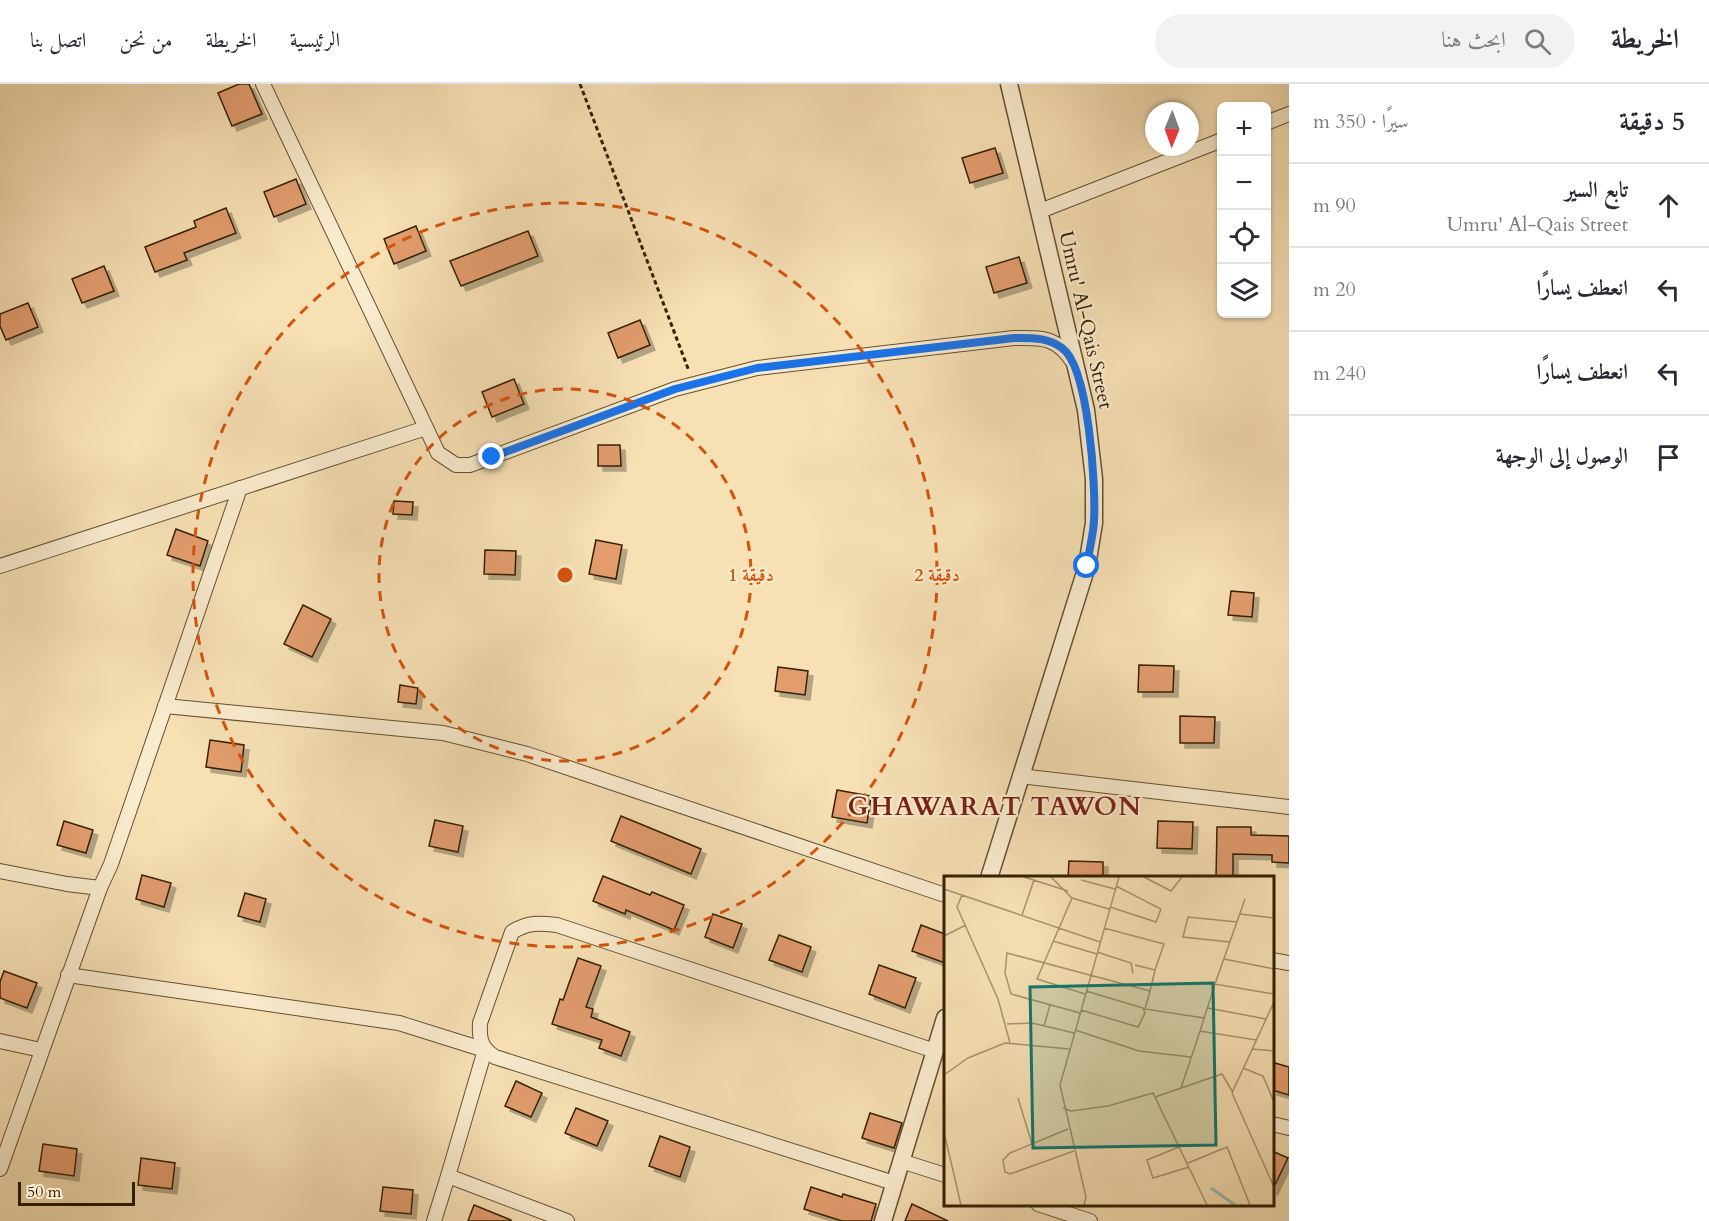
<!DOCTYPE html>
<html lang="ar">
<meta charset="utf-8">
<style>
:root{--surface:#fff;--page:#f2f2f3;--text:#2b2b33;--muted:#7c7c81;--line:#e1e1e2}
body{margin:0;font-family:Cardo,Amiri,serif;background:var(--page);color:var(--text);direction:rtl}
.controls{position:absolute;right:18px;top:18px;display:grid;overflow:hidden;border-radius:9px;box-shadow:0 2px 4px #0004}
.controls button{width:54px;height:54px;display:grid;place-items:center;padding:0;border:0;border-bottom:2px solid var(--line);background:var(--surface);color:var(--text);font:30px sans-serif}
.compass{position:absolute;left:1145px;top:18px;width:54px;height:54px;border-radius:50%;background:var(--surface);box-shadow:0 2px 4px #0004;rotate:181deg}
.scale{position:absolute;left:18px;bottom:15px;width:117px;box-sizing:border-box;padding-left:6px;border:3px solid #342003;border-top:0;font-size:16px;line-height:21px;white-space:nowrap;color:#342003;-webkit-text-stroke:4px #f9ebce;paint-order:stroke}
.stop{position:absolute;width:18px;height:18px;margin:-14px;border:4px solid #1a73e8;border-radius:50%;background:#fff}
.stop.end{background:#1a73e8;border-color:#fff;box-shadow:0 2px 6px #0008}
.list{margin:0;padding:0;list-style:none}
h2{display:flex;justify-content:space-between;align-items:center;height:78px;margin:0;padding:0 24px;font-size:26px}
h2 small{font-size:20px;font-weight:400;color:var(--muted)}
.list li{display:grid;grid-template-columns:39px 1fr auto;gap:18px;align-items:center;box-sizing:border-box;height:84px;padding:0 24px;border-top:2px solid var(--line)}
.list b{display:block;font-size:22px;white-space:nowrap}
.list p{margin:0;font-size:20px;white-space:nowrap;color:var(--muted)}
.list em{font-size:20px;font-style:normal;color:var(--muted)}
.icon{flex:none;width:33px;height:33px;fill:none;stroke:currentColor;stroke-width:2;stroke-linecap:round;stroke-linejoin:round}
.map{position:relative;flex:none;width:1289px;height:1137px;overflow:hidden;direction:ltr}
header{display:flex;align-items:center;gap:36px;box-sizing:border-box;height:84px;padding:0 30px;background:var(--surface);border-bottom:2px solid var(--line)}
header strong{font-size:28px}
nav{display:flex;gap:33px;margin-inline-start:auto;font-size:21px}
.search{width:420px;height:54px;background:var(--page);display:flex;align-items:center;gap:15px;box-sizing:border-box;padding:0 21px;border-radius:33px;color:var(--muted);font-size:22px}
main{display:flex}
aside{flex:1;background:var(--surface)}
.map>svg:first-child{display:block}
.building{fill:#e29c6e;stroke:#342003;stroke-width:1.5;filter:url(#shadow)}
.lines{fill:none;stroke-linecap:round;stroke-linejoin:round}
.minor-casing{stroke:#64502f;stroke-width:16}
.tertiary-casing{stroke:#64502f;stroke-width:19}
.path{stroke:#342003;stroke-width:3;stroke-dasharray:4.5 3;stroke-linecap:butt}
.minor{stroke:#f9ebce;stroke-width:14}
.tertiary{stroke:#f9ebce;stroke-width:16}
.route{stroke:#1a73e8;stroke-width:8}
.ring{fill:none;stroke:#d6530b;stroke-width:3;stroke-dasharray:10 8}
.labels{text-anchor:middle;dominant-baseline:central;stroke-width:4.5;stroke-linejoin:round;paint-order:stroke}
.street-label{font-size:20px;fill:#342003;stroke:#f9ebce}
.district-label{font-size:26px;font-weight:bold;letter-spacing:1.5px;fill:#7a1f14;stroke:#f9ebce}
.inset-river{fill:none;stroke:#9dbcb2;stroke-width:3}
.inset-road{fill:none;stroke:#a8936d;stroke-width:1.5}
.view{fill:#0f766e;fill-opacity:0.15;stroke:#0f766e;stroke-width:3}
.inset-edge{fill:none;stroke:#342003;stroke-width:3}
.centre{fill:#d6530b;stroke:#f9ebce;stroke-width:3}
.ring-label{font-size:18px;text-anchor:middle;font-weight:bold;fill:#d6530b;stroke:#f9ebce;stroke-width:4.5;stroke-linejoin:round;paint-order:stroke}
</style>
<header>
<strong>الخريطة</strong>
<div class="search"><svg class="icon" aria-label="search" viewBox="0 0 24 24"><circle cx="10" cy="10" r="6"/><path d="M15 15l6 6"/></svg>ابحث هنا</div>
<nav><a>الرئيسية</a><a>الخريطة</a><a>من نحن</a><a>اتصل بنا</a></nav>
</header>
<main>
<aside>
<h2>5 دقيقة<small>سيرًا · 350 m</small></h2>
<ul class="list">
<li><svg class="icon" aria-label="ahead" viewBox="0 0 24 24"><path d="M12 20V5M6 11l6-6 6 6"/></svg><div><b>تابع السير</b><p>Umru' Al-Qais Street</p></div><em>90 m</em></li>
<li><svg class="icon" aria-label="left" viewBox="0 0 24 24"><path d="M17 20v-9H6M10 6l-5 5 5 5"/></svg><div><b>انعطف يسارًا</b></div><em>20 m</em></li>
<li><svg class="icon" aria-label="left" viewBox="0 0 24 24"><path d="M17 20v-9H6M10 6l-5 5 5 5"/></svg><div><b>انعطف يسارًا</b></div><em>240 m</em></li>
<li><svg class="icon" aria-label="arrive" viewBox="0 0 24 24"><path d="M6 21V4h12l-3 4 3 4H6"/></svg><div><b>الوصول إلى الوجهة</b></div></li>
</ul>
</aside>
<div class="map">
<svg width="1289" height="1137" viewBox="0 0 1289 1137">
<defs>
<filter id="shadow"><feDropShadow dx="5" dy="5" stdDeviation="0" flood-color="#0004"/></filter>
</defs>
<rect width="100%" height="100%" fill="#f6e0b4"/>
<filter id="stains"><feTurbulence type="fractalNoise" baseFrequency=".00333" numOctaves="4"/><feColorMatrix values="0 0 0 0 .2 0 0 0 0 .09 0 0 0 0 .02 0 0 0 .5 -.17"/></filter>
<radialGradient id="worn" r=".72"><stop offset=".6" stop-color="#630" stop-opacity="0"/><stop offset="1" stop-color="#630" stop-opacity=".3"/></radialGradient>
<g class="building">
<path d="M239 0H249L262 30 232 42 218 9Z"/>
<path d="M995 64 1003 89 970 99 962 74Z"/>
<path d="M296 95 306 120 274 133 264 108Z"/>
<path d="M226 124 236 149 184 169 187 176 155 188 145 163 196 143 194 137Z"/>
<path d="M416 142 426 167 394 180 384 155Z"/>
<path d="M528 147 538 172 461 202 450 177Z"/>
<path d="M1019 173 1027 199 994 209 986 183Z"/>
<path d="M104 182 114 207 82 219 72 195Z"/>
<path d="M28 219 38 243 6 256 0 242V230Z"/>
<path d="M640 236 650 261 618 274 608 249Z"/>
<path d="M514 295 524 320 492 333 482 308Z"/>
<path d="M598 361H620L621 382H598Z"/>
<path d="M394 417 413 418 412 431 393 430Z"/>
<path d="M176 445 208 457 200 482 167 471Z"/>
<path d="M596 456 622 461 616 495 589 490Z"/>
<path d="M485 466 516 467 515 491 484 490Z"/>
<path d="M1231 507 1254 509 1252 533 1228 531Z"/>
<path d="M303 521 331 535 312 573 284 560Z"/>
<path d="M1139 581 1174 582 1173 608H1138Z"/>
<path d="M778 583 808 587 805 611 775 607Z"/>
<path d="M400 601 418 604 416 620 398 618Z"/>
<path d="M1180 632 1215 633 1214 659H1180Z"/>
<path d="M210 656 244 661 241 688 206 683Z"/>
<path d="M837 706 871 712 867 739 832 733Z"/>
<path d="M621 732 701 765 691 790 611 757Z"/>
<path d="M435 736 463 742 458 768 429 762Z"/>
<path d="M64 737 93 746 86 769 57 761Z"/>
<path d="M1158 737 1193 738 1192 765 1157 764Z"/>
<path d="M1217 743H1251V751L1289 752V779L1272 778V771L1233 770V794H1216Z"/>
<path d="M1069 777 1103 778V794H1068Z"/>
<path d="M142 791 171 799 164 823 136 815Z"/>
<path d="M603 792 650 811 652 808 684 821 674 846 626 826 625 830 593 817Z"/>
<path d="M245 809 266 815 260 838 238 832Z"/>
<path d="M713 830 742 840 733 864 705 853Z"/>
<path d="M921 841 945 850V879L912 867Z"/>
<path d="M779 851 811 863 802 888 769 876Z"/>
<path d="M578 874 601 882 586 923 593 925 591 933 630 948 621 972 599 964 602 956 552 940 560 915 563 916Z"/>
<path d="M879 881 916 894 905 924 869 910Z"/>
<path d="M4 887 37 899 27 924 0 914V898Z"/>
<path d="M1275 979 1289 983V1011L1272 1006V989Z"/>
<path d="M516 997 542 1009 531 1033 505 1022Z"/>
<path d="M576 1024 608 1037 597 1062 565 1049Z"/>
<path d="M870 1029 902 1039 894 1064 862 1054Z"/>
<path d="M660 1052 690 1063 680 1093 649 1082Z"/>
<path d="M43 1060 77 1065 74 1092 39 1087Z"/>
<path d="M1272 1067 1288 1074 1272 1107Z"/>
<path d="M141 1074 175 1079 172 1105 138 1101Z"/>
<path d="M383 1103 413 1106 411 1130 380 1127Z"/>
<path d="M811 1103 842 1113 843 1110 876 1120 871 1137H842L804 1125Z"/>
<path d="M912 1120 948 1137H905Z"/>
<path d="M474 1121 511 1136V1137H468Z"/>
</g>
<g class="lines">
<g class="minor-casing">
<g id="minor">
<path d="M263 0 438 369 456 381H470L675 305 757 284 1014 254C1042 254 1056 252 1073 278"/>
<path d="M1266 39 1289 30"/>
<path d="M1040 127 1222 56"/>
<path d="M0 482 426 344"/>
<path d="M165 622 443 649 527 670 945 811"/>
<path d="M1020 692 1289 723"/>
<path d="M0 787 67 800 100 804 111 780 240 404"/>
<path d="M1272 876 1289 879"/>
<path d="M68 891 399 939 485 966 448 1092 567 1137"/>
<path d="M0 957 41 966"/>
<path d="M1272 1040 1289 1044"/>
<path d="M901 1077 945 1091"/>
<path d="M0 1085 100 804"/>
<path d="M894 1099 495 973C481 964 479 955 480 939L512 848C528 838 539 839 557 841L935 967"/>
<path d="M1038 1120 1090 1137"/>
<path d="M434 1137 448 1092"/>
</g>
</g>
<g class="tertiary-casing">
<g id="tertiary">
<path d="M989 794 1087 482 1094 439V395L1086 326 1009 0"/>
<path d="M883 1137 945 934"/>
</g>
</g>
<path class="path" d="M580 0 689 287"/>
<use href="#minor" class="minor"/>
<use href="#tertiary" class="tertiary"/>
</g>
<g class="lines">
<path class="route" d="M492 373 675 305 757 284 1014 254C1032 254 1047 253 1062 264 1089 283 1096 404 1094 437 1093 452 1089 467 1087 482"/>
</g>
<g class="ring">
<circle cx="565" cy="491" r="186"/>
<circle cx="565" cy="491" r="372"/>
</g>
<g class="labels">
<g class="street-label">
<text transform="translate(1086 236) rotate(77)">Umru' Al-Qais Street</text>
</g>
<g class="district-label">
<text x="995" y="722">GHAWARAT TAWON</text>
</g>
</g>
<g transform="translate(944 792)">
<rect width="330" height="330" fill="#f6e0b4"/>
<path class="inset-river" d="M267 312 291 329"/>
<path class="inset-road" d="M80 1 124 15M107 1 128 22 165 33M200 1 227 15 238 1M137 4 171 13M0 13 156 66M18 19 13 31 54 123 66 167M128 22 93 103 141 118M166 31 212 46 217 33 172 10M296 38 330 42M78 39 90 4M160 52 220 68 211 94M0 60 22 49M109 65 153 78M286 66 239 61 244 41 293 46M153 76 187 87 189 97M280 83 330 93M191 89 211 94 206 115M271 108 301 23M330 126 288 217 330 311M264 132 322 143M137 134 194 151 201 137 199 132 142 115M136 137 67 118 61 97 63 77 206 115 201 133 260 142M63 148 88 147 130 157M100 150 106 129M131 154 195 175 247 181M256 155 271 108 330 118M308 173 330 175M299 192 319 200 330 226M0 199 24 182 61 167 125 173M237 212 256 155 312 164M211 221 278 198 288 215M74 222 88 268M119 232 127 235 164 230 209 217 263 329M124 253 66 277 59 284 61 296 66 298 130 275M0 256 17 329M235 271 203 284 209 302 245 291M244 287 283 271 306 329M140 329 142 321 116 209 175 1"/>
<path class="view" d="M269 107 272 269 89 272 86 111Z"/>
<rect width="330" height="330" class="inset-edge"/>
</g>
<circle cx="565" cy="491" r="9" class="centre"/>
<g class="ring-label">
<text x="751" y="497">1 دقيقة</text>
<text x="937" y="497">2 دقيقة</text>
</g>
<rect width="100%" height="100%" filter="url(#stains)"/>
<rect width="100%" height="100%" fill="url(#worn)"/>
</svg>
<div class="controls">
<button>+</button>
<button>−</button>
<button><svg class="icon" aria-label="locate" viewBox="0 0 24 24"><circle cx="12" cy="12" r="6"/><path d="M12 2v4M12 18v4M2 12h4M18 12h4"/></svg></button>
<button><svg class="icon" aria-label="layers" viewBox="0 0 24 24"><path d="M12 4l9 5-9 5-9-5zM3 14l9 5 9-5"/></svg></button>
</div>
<svg class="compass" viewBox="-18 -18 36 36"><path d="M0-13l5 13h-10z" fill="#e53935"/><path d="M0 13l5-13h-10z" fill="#7c7c81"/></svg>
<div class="scale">50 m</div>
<div class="stop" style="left:1087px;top:482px"></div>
<div class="stop end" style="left:492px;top:373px"></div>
</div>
</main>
